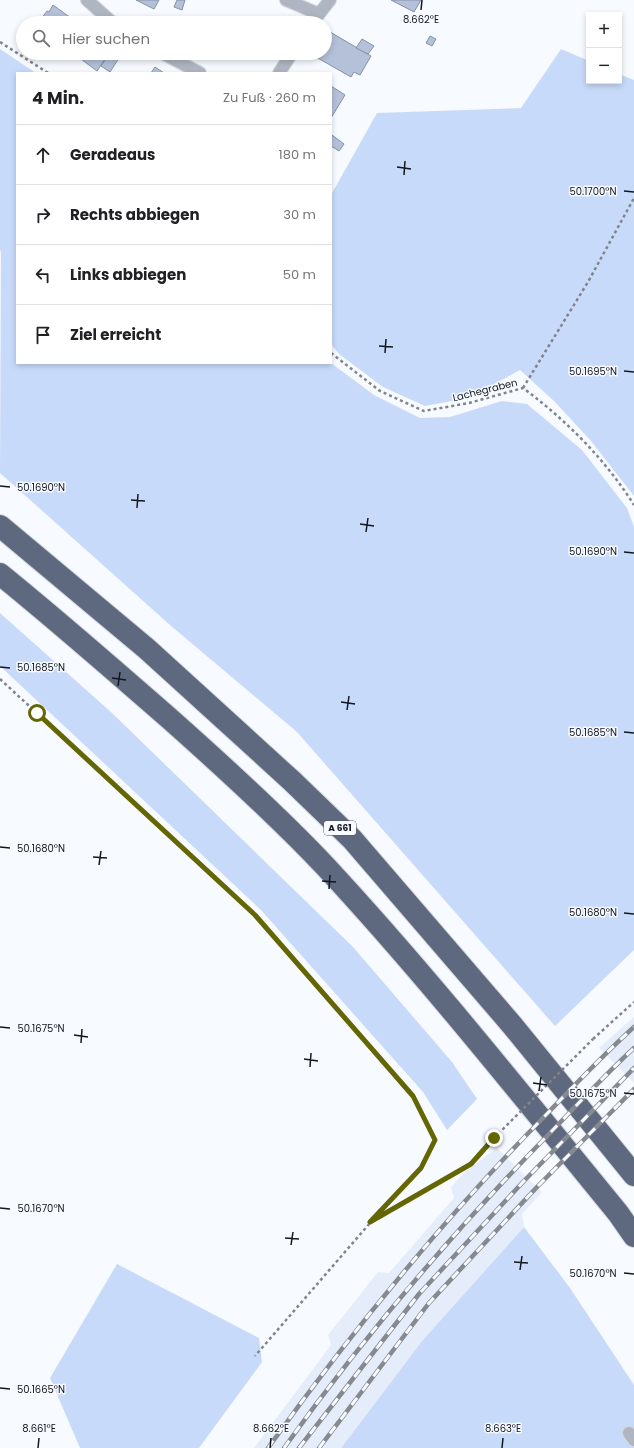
<!DOCTYPE html>
<html lang="de">
<meta charset="utf-8">
<style>
:root{--surface:#fff;--page:#f6f6f6;--text:#202124;--muted:#757577;--line:#e0e0e0}
body{margin:0;font-family:Poppins,sans-serif;background:var(--page);color:var(--text)}
.controls{position:absolute;right:12px;top:12px;display:grid;overflow:hidden;border-radius:0px;box-shadow:0 2px 6px #0003}
.controls button{width:36px;height:36px;display:grid;place-items:center;padding:0;border:0;border-bottom:1px solid var(--line);background:var(--surface);color:var(--text);font:20px sans-serif}
.stop{position:absolute;width:12px;height:12px;margin:-9px;border:3px solid #636602;border-radius:50%;background:#fff}
.stop.end{background:#636602;border-color:#fff;box-shadow:0 1px 4px #0008}
.list{margin:0;padding:0;list-style:none}
h2{display:flex;justify-content:space-between;align-items:center;height:52px;margin:0;padding:0 16px;font-size:17px}
h2 small{font-size:13px;font-weight:400;color:var(--muted)}
.list li{display:grid;grid-template-columns:26px 1fr auto;gap:12px;align-items:center;box-sizing:border-box;height:60px;padding:0 16px;border-top:1px solid var(--line)}
.list b{display:block;font-size:15px;white-space:nowrap}
.list em{font-size:13px;font-style:normal;color:var(--muted)}
.icon{flex:none;width:22px;height:22px;fill:none;stroke:currentColor;stroke-width:2;stroke-linecap:round;stroke-linejoin:round}
.map{position:relative;flex:none;width:634px;height:1448px;overflow:hidden}
.search{position:absolute;background:var(--surface);box-shadow:0 2px 6px #0003;left:16px;top:16px;width:316px;height:44px;display:flex;align-items:center;gap:10px;box-sizing:border-box;padding:0 14px;border-radius:22px;color:var(--muted);font-size:15px}
.panel{position:absolute;background:var(--surface);box-shadow:0 2px 6px #0003;left:16px;top:72px;width:316px;height:292px;border-radius:0px}
.map>svg:first-child{display:block}
.built{fill:#e6edfa}
.green{fill:#c8dafa}
.building{fill:#b4c1d9;stroke:#8491a8}
.lines{fill:none;stroke-linecap:round;stroke-linejoin:round}
.lane-casing{stroke:#d3d6db;stroke-width:14}
.highway-casing{stroke:#d3d6db;stroke-width:24}
.path{stroke:#80848b;stroke-width:2.5;stroke-dasharray:3 3;stroke-linecap:butt}
.lane{stroke:#b0b6c1;stroke-width:12}
.highway{stroke:#5e697f;stroke-width:22}
.rail-casing{stroke:#858990;stroke-width:4.5}
.rail{stroke:#f7faff;stroke-width:3;stroke-dasharray:9;stroke-linecap:butt}
.path-bridge{stroke:#80848b;stroke-width:2.5;stroke-dasharray:3 3;stroke-linecap:butt}
.route{stroke:#636602;stroke-width:5}
.ticks{fill:none;stroke:#131720;stroke-width:1.5}
.labels{text-anchor:middle;dominant-baseline:central;stroke-width:3;stroke-linejoin:round;paint-order:stroke}
.shield{fill:#f7faff;stroke:#575b63;stroke-width:1}
.shield-label{font-size:9px;font-weight:bold;fill:#131720}
.street-label{font-size:10px;fill:#131720;stroke:#f7faff}
.ticks-label{font-size:10px;text-anchor:middle;fill:#131720;stroke:#f7faff;stroke-width:3;stroke-linejoin:round;paint-order:stroke}
</style>
<div class="map">
<svg width="634" height="1448" viewBox="0 0 634 1448">
<rect width="100%" height="100%" fill="#f7faff"/>
<g class="built">
<path d="M634 1017V1083L599 1048Z"/>
<path d="M497 1148 542 1192 522 1214 524 1227 422 1341 341 1448H254L331 1345 328 1335 378 1272 389 1273 454 1198 451 1187 466 1171Z"/>
</g>
<g class="green">
<path d="M0 49 36 73H17V363H331L374 395 420 418 450 417 502 401 527 404 582 450 627 508 634 527V950L555 1026 297 732 170 625 0 473 1 253 0 249Z"/>
<path d="M561 49 589 61V81H619V74L634 80V496L591 441 554 401 520 370 468 398 425 406 383 387 339 354 331 344V195L377 113 521 108Z"/>
<path d="M0 613 112 713 353 947 452 1062 477 1099 447 1130 423 1092 261 910 0 666Z"/>
<path d="M524 1227 570 1288 634 1385V1448H341L422 1341Z"/>
<path d="M117 1264 259 1338 262 1362 199 1448H80L50 1378Z"/>
</g>
<g class="building">
<path d="M136 0H159L154 9Z"/>
<path d="M177 0H185L182 10 174 7Z"/>
<path d="M391 0H421L414 12Z"/>
<path d="M53 5 75 21 73 23H38L47 11 49 12Z"/>
<path d="M171 17 178 20 177 23H168Z"/>
<path d="M325 29 371 56 360 75 354 72 351 77 316 57 319 53H325Z"/>
<path d="M430 36 436 39 432 46 426 43Z"/>
<path d="M362 39 374 46 368 54 356 48Z"/>
<path d="M47 53H55L53 57Z"/>
<path d="M73 53H109L97 71Z"/>
<path d="M110 53 119 58 110 72 101 66Z"/>
<path d="M155 67 164 73H151Z"/>
<path d="M331 86 345 95 331 118Z"/>
<path d="M332 135 344 144 339 151 331 146Z"/>
</g>
<g class="lines">
<g class="lane-casing">
<g id="lane">
<path d="M87 0 113 23"/>
<path d="M286 0 319 14"/>
<path d="M312 23 330 0"/>
<path d="M162 53 200 73"/>
<path d="M279 73 292 53"/>
<path d="M629 1433 634 1440"/>
</g>
</g>
<g class="highway-casing">
<g id="highway">
<path d="M0 526 147 649 292 781 352 839 512 1025 634 1175"/>
<path d="M0 574C58 621 114 670 170 719 224 767 277 815 326 867 428 977 523 1097 618 1213L634 1236"/>
</g>
</g>
<g class="path">
<path d="M0 42 48 73"/>
<path d="M331 353 380 391 424 411 469 403 523 388C566 420 605 459 634 505"/>
<path d="M523 388 588 282 634 198"/>
<path d="M0 679 255 915 413 1097 435 1140 421 1168 370 1223 255 1356"/>
<path d="M593 1039 634 1002"/>
<path d="M372 1221 471 1164 494 1138"/>
</g>
<use href="#lane" class="lane"/>
<use href="#highway" class="highway"/>
<g class="rail-casing">
<g id="rail">
<path d="M268 1448C351 1332 442 1221 542 1119 572 1088 602 1056 634 1027"/>
<path d="M284 1448C364 1336 453 1232 549 1134 577 1105 604 1076 634 1048"/>
<path d="M299 1448 419 1294 523 1182 634 1068"/>
<path d="M319 1448 429 1303 537 1187 634 1089"/>
</g>
</g>
<use href="#rail" class="rail"/>
<path class="path-bridge" d="M494 1138 593 1039"/>
</g>
<g class="lines">
<path class="route" d="M37 713 255 915 413 1096 435 1140 421 1168 370 1222 471 1164 494 1138"/>
</g>
<path class="ticks" d="M421 10 422 0M397 167 411 169M404 175 405 161M624 191 634 192M379 346 393 347M385 353 386 339M624 371 634 372M0 486 10 487M131 500 145 501M137 508 138 494M360 524 374 526M366 532 368 518M624 552 634 553M0 667 10 668M112 678 126 680M118 686 120 672M341 702 355 704M347 710 349 696M624 732 634 733M0 847 10 848M93 857 107 858M99 865 101 851M322 881 336 882M329 889 330 875M624 913 634 914M0 1027 10 1028M74 1035 88 1037M81 1043 82 1029M304 1059 318 1061M310 1067 311 1053M533 1083 547 1085M539 1091 541 1077M624 1093 634 1094M0 1208 10 1209M285 1238 299 1239M291 1245 293 1232M514 1262 528 1263M520 1270 522 1256M624 1273 634 1274M0 1388 10 1389M38 1448 39 1438M270 1448 271 1438M502 1448 503 1438"/>
<g class="labels">
<rect class="shield" x="324" y="821" width="32" height="14" rx="3"/>
<g class="shield-label">
<text x="340" y="828">A 661</text>
</g>
<g class="street-label">
<text transform="translate(485 390) rotate(-14)">Lachegraben</text>
</g>
</g>
<g class="ticks-label">
<text x="421" y="23">8.662°E</text>
<text x="593" y="195">50.1700°N</text>
<text x="593" y="375">50.1695°N</text>
<text x="41" y="491">50.1690°N</text>
<text x="593" y="555">50.1690°N</text>
<text x="41" y="671">50.1685°N</text>
<text x="593" y="736">50.1685°N</text>
<text x="41" y="852">50.1680°N</text>
<text x="593" y="916">50.1680°N</text>
<text x="41" y="1032">50.1675°N</text>
<text x="593" y="1097">50.1675°N</text>
<text x="41" y="1212">50.1670°N</text>
<text x="593" y="1277">50.1670°N</text>
<text x="41" y="1393">50.1665°N</text>
<text x="39" y="1432">8.661°E</text>
<text x="271" y="1432">8.662°E</text>
<text x="503" y="1432">8.663°E</text>
</g>
</svg>
<div class="controls">
<button>+</button>
<button>−</button>
</div>
<div class="stop" style="left:37px;top:713px"></div>
<div class="stop end" style="left:494px;top:1138px"></div>
<div class="search"><svg class="icon" aria-label="search" viewBox="0 0 24 24"><circle cx="10" cy="10" r="6"/><path d="M15 15l6 6"/></svg>Hier suchen</div>
<section class="panel">
<h2>4 Min.<small>Zu Fuß · 260 m</small></h2>
<ul class="list">
<li><svg class="icon" aria-label="ahead" viewBox="0 0 24 24"><path d="M12 20V5M6 11l6-6 6 6"/></svg><div><b>Geradeaus</b></div><em>180 m</em></li>
<li><svg class="icon" aria-label="right" viewBox="0 0 24 24"><path d="M7 20v-9h11M14 6l5 5-5 5"/></svg><div><b>Rechts abbiegen</b></div><em>30 m</em></li>
<li><svg class="icon" aria-label="left" viewBox="0 0 24 24"><path d="M17 20v-9H6M10 6l-5 5 5 5"/></svg><div><b>Links abbiegen</b></div><em>50 m</em></li>
<li><svg class="icon" aria-label="arrive" viewBox="0 0 24 24"><path d="M6 21V4h12l-3 4 3 4H6"/></svg><div><b>Ziel erreicht</b></div></li>
</ul>
</section>
</div>
